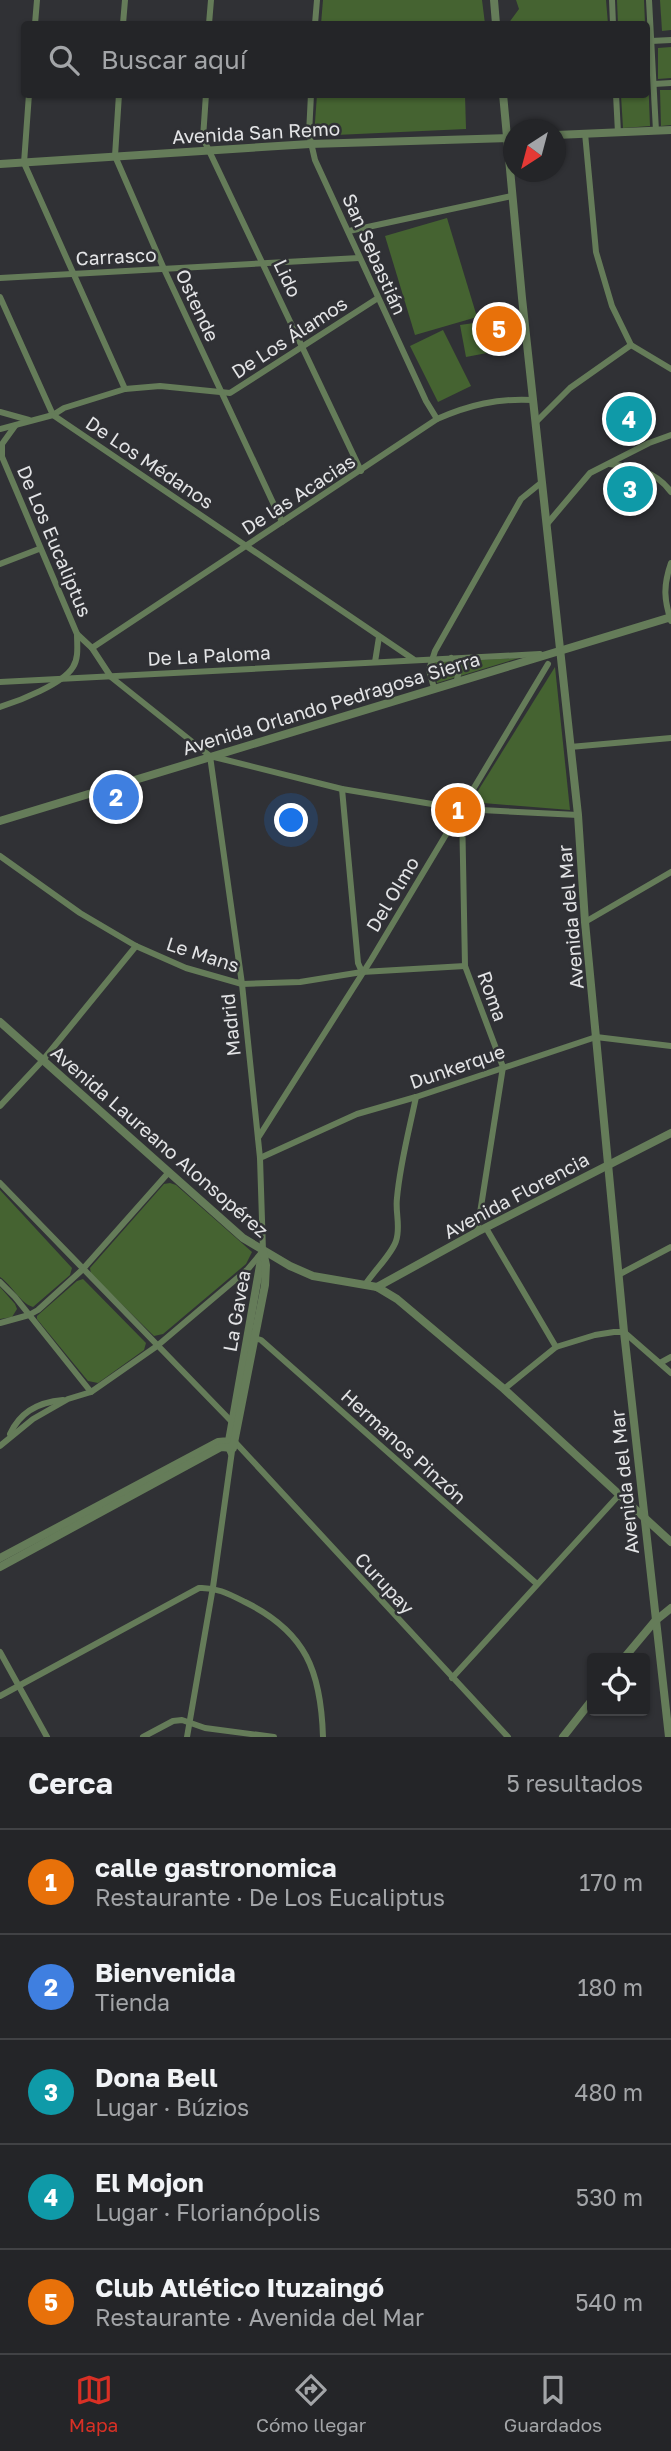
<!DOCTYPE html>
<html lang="es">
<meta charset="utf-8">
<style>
:root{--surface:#242528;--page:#2c2d30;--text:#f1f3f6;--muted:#a3a5a8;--line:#414245;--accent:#d93025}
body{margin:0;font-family:"Golos Text",sans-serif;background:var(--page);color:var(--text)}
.controls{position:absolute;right:21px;bottom:21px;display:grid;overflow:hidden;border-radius:7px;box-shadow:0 2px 5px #0004}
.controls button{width:63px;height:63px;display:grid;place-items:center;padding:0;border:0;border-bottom:2px solid var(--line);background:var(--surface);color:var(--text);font:35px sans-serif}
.compass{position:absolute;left:503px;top:119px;width:63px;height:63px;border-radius:50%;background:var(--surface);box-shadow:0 2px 5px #0004;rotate:216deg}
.you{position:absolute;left:292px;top:821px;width:24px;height:24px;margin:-18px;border:5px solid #fff;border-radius:50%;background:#1a73e8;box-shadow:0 0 0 10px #1a73e833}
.badge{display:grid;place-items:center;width:46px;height:46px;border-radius:50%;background:var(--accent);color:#fff;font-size:23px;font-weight:700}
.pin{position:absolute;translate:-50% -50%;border:4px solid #fff;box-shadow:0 2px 7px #0006}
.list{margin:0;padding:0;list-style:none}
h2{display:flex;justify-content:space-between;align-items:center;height:91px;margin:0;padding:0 28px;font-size:30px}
h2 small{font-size:23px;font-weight:400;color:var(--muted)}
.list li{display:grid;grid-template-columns:46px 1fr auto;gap:21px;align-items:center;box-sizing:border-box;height:105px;padding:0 28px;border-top:2px solid var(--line)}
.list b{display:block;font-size:26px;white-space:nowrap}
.list p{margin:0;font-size:23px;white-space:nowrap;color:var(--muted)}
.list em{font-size:23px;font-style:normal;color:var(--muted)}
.icon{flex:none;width:38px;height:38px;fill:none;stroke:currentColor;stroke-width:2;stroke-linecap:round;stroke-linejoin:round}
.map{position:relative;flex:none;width:671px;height:1737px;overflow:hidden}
.search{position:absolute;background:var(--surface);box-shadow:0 2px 5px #0004;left:21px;right:21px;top:21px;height:77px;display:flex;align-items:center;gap:18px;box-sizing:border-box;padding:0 24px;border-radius:7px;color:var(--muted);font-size:26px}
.sheet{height:616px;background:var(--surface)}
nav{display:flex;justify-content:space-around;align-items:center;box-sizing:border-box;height:98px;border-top:2px solid var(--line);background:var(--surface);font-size:19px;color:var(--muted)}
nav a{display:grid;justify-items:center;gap:4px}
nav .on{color:var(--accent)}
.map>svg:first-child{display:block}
.green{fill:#456331}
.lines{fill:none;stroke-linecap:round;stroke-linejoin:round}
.minor{stroke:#657c59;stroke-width:6}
.tertiary{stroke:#657c59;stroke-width:8}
.labels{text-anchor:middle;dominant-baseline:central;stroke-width:5;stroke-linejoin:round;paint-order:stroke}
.street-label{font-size:19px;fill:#e3e4e6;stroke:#303135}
</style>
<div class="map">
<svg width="671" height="1737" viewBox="0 0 671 1737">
<rect width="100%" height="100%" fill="#303135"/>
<g class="green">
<path d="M323 0H482L485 24H321Z"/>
<path d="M516 0H606L608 24H508L519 9Z"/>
<path d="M617 0H644L645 24H618Z"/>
<path d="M660 0H671V30L662 31Z"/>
<path d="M671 47V78L658 79V48Z"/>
<path d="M647 50 650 126 623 128 621 95 646 94Z"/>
<path d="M660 90H671V125L661 126Z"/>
<path d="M317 95H465L466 129 314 136Z"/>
<path d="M447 218 477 317 415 335 385 236Z"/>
<path d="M481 322 487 353 466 357 460 325Z"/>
<path d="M443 330 471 386 438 402 410 346Z"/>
<path d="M519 658 437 683 432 662Z"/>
<path d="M555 667 570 810 471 802Z"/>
<path d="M170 1183 176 1185 252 1252 246 1264 163 1334 154 1336 91 1274 90 1268 164 1184Z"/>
<path d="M0 1190 72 1268 70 1275 33 1307C20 1303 12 1285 0 1277Z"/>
<path d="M83 1279 146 1343 144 1350 98 1383 88 1381 37 1319V1316L77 1281Z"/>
<path d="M0 1287 15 1304 17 1309 12 1317 0 1319Z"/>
</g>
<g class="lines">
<g class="minor">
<path d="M612 0 613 24"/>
<path d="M649 0 656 131"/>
<path d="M35 24 37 0"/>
<path d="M123 24 125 0"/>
<path d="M209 24 211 0"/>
<path d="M315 24 317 0"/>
<path d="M651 41 671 40"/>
<path d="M654 84 671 83"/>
<path d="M29 94 24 163 125 389"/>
<path d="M119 94 115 156 164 269 282 522"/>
<path d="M206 94 203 138 361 471"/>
<path d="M311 94 309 134 315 160 426 401 437 419"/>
<path d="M616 94 618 133"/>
<path d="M585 133 596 252 612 306 631 345 671 369"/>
<path d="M349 231 512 196"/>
<path d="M0 278 359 258"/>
<path d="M0 297 53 415 64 408 125 389 160 386 230 393 378 298"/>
<path d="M0 412 29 420"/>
<path d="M536 422 570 388 631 345"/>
<path d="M0 429 53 415 413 659"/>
<path d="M0 452 77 634 92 648 111 677 210 756 342 789 462 809 578 815"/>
<path d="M2 455V444L15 426"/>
<path d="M609 464C634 467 656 471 671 492"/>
<path d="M547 524 590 473 649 443 671 435"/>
<path d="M671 563C663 586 664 600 671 621"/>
<path d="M0 564 39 549"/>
<path d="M92 648 437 419C469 405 498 398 533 400"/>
<path d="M451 658 459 670 457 680"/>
<path d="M375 662 379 637"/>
<path d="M0 682 540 654"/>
<path d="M434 688 429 670 435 651 521 499 542 482"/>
<path d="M0 707C19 701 63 684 73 667 79 658 77 645 77 634"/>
<path d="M570 747 671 738"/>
<path d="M342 789 358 963 362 972"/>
<path d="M462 809 465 966 503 1067 477 1232"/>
<path d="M0 856 80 913 136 946 186 968 242 984 300 982 362 972 465 966"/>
<path d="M585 922 671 872"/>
<path d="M0 1106 43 1060 136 946"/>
<path d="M258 1138 371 960 548 664"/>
<path d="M260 1158 357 1114 416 1097 596 1037 671 1046"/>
<path d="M0 1183 233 1423"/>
<path d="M486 1228 556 1347"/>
<path d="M620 1274 671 1247"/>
<path d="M0 1282 15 1297 91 1392"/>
<path d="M365 1285C373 1272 392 1254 396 1241 401 1227 395 1212 397 1198 400 1164 409 1131 416 1097"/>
<path d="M0 1323 29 1315 38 1310 82 1270 169 1172"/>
<path d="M251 1337 261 1340 537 1584"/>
<path d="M660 1363 671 1357"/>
<path d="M504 1389 556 1347 595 1335 614 1332H624L671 1373"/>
<path d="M10 1434C20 1412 39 1402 63 1400"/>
<path d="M0 1446 33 1419 68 1399 91 1392 157 1346 248 1269 263 1251 260 1158 242 984 210 756"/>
<path d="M231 1454 228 1447 229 1441 235 1442 508 1737"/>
<path d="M0 1652 47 1737"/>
<path d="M452 1678 619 1495"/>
<path d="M0 1696 199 1588C216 1587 229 1594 245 1602 306 1632 321 1671 323 1737"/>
<path d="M143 1737 173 1721 182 1720 205 1728 274 1737"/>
<path d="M187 1737 213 1587 232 1451"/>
</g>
<g class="tertiary">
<path d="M494 0 496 24"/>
<path d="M503 94 522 298 578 815 585 922 624 1332 669 1737"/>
<path d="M556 135 671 130"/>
<path d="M0 164 310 144 514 138"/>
<path d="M0 821 671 617"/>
<path d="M0 1022 243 1238 290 1266 313 1276 377 1287 397 1299 504 1389 671 1542"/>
<path d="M377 1287 477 1232 671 1133"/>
<path d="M0 1558 218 1442 229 1441 262 1254"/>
<path d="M0 1567 221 1447 233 1448 265 1285 266 1265 263 1251"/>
<path d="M624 1658 655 1621 671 1608"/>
<path d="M563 1737 592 1700"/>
</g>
</g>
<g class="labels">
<g class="street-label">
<text transform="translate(256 132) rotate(-3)">Avenida San Remo</text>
<text transform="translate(375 254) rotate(66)">San Sebastián</text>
<text transform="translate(116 256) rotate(-3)">Carrasco</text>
<text transform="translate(288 278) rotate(65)">Lido</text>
<text transform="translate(198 305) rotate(65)">Ostende</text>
<text transform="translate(289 337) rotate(-33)">De Los Álamos</text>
<text transform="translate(150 462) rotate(34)">De Los Médanos</text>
<text transform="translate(298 494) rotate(-33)">De las Acacias</text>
<text transform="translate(55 541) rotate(67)">De Los Eucaliptus</text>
<text transform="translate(209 655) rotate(-3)">De La Paloma</text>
<text transform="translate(331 703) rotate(-17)">Avenida Orlando Pedragosa Sierra</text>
<text transform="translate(392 894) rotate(-59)">Del Olmo</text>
<text transform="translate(570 917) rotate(-95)">Avenida del Mar</text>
<text transform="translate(203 954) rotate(18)">Le Mans</text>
<text transform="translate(493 996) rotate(70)">Roma</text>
<text transform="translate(230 1025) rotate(-96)">Madrid</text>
<text transform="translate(457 1066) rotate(-19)">Dunkerque</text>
<text transform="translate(160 1141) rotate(41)">Avenida Laureano Alonsopérez</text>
<text transform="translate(516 1195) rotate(-28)">Avenida Florencia</text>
<text transform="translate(236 1311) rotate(-80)">La Gavea</text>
<text transform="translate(404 1446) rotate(42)">Hermanos Pinzón</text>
<text transform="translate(624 1482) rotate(-96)">Avenida del Mar</text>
<text transform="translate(385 1583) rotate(47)">Curupay</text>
</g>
</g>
</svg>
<div class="controls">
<button><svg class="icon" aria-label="locate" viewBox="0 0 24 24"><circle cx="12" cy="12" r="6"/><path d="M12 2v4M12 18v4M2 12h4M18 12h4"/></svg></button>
</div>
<svg class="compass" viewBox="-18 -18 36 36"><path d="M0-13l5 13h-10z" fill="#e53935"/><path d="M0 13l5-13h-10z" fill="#a3a5a8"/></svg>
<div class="you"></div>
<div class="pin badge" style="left:458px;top:810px;background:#e8710a">1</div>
<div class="pin badge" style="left:116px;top:797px;background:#3f7fe0">2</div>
<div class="pin badge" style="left:630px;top:489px;background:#0f9aa8">3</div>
<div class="pin badge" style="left:629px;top:419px;background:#0f9aa8">4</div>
<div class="pin badge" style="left:499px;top:329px;background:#e8710a">5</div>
<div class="search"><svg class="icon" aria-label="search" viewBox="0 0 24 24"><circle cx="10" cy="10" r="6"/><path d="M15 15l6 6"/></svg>Buscar aquí</div>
</div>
<section class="sheet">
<h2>Cerca<small>5 resultados</small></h2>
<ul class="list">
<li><span class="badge" style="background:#e8710a">1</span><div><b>calle gastronomica</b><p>Restaurante · De Los Eucaliptus</p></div><em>170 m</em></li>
<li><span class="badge" style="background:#3f7fe0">2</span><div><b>Bienvenida</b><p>Tienda</p></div><em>180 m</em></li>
<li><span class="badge" style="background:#0f9aa8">3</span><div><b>Dona Bell</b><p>Lugar · Búzios</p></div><em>480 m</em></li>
<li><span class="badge" style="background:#0f9aa8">4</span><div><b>El Mojon</b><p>Lugar · Florianópolis</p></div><em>530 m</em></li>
<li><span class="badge" style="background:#e8710a">5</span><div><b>Club Atlético Ituzaingó</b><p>Restaurante · Avenida del Mar</p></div><em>540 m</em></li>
</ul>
</section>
<nav>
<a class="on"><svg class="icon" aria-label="map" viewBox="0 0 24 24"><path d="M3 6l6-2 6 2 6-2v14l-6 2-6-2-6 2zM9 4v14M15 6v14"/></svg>Mapa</a>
<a><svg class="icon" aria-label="directions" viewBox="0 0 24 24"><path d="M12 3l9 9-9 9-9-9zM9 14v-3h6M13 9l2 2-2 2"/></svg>Cómo llegar</a>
<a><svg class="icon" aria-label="saved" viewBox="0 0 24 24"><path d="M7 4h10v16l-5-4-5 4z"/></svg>Guardados</a>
</nav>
